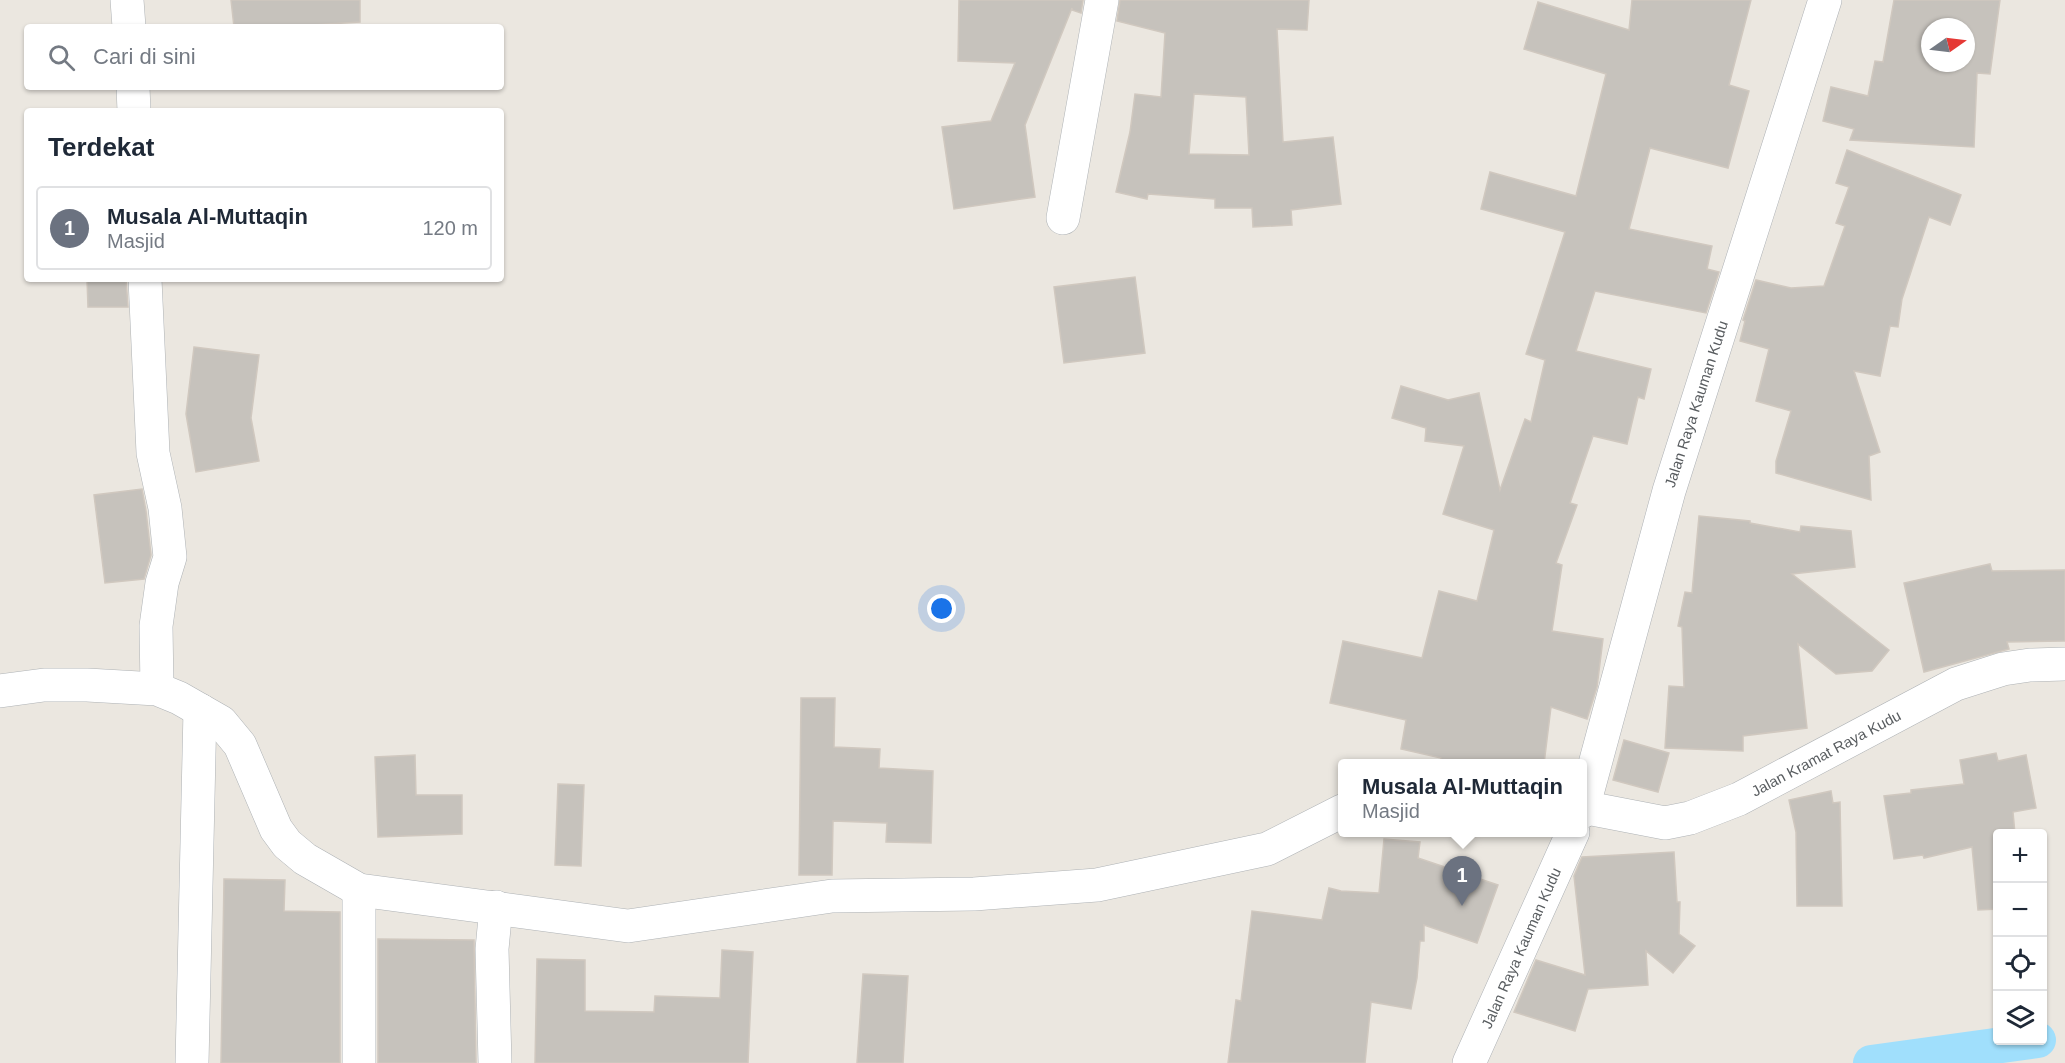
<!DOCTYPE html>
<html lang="id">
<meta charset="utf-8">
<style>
:root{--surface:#fff;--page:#f6f6f7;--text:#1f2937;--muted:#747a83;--line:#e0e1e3;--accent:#ea580c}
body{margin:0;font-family:Helvetica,sans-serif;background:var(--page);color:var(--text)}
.controls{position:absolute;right:18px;bottom:18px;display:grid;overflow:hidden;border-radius:6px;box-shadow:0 2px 4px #0004}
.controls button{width:54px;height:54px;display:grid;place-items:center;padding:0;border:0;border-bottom:2px solid var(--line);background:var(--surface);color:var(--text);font:30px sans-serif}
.compass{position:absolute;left:1921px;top:18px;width:54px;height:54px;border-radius:50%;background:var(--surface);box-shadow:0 2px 4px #0004;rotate:76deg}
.you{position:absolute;left:942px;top:609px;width:21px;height:21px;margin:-15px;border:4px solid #fff;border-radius:50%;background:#1a73e8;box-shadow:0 0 0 9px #1a73e833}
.badge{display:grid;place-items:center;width:39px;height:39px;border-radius:50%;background:var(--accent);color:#fff;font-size:20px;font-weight:700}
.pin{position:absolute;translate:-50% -50px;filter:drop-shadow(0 2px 3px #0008)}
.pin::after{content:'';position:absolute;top:32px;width:21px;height:18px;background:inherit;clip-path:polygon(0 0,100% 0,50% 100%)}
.popup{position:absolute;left:1338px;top:759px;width:249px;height:78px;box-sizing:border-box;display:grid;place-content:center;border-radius:6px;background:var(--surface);filter:drop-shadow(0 2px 4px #0005);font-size:20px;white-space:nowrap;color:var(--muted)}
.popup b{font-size:22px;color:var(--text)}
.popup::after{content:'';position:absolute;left:50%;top:100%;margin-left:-12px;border:12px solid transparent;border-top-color:var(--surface)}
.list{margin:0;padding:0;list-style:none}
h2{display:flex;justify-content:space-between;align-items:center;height:78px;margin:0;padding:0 24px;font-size:26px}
h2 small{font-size:20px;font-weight:400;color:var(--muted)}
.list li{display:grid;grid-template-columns:39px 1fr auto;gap:18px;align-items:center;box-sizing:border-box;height:84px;margin:0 12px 12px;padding:0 12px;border:2px solid var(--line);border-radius:6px}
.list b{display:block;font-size:22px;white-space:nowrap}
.list p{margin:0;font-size:20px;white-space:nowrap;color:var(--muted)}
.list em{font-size:20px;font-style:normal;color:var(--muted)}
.icon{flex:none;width:33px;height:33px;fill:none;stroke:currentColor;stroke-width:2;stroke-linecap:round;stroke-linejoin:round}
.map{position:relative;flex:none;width:2065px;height:1063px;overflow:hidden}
.search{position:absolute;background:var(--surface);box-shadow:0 2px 4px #0004;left:24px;top:24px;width:480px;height:66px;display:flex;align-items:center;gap:15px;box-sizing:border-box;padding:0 21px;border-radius:6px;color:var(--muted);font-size:22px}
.panel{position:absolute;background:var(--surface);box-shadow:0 2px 4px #0004;left:24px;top:108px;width:480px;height:174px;border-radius:6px}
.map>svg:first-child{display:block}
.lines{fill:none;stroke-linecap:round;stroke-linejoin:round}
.canal{stroke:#a0dffc;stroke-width:36}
.building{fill:#c6c2bc;stroke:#d0c8bf;stroke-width:1.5;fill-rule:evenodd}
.street-casing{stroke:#aeb2b5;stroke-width:34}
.secondary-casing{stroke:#adb1b5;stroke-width:34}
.street{stroke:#fff;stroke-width:33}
.secondary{stroke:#fff;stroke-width:33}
.labels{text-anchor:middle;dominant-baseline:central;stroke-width:6;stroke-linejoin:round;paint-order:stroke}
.street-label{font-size:15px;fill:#595d60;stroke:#fff}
</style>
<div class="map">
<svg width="2065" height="1063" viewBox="0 0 2065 1063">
<rect width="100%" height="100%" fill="#ebe7e0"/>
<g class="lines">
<path class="canal" d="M1871 1063 2038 1040"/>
</g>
<g class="building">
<path d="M231 0H360V22L279 27H234Z"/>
<path d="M959 0H1083L1081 13 1072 10V8L1025 125 1035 197 954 209 942 127 991 121 1015 63 958 61Z"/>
<path d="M1120 0H1309L1307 30 1277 29 1283 142 1333 137 1341 204 1291 210 1292 225 1253 227 1252 208H1215V199L1148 194 1147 199 1116 192 1130 132 1135 94 1161 97 1165 33 1117 21ZM1194 94 1246 97 1249 155 1189 154Z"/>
<path d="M1632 0H1751L1729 85 1749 91 1728 168 1650 148 1629 229 1712 246 1707 269 1719 272 1706 313 1595 291 1576 351 1651 369 1644 399 1638 397 1627 444 1593 436 1570 503 1577 505 1556 563 1562 565 1552 631 1603 639 1597 687 1587 719 1551 707 1544 764H1440L1441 758 1401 749 1406 720 1330 703 1343 641 1422 658 1439 591 1477 601 1494 530 1443 514 1464 446 1425 441 1426 428 1392 418 1401 386 1448 400 1479 393 1500 490 1525 419 1531 422 1545 360 1526 354 1565 232 1481 209 1490 172 1576 196 1606 74 1524 49 1538 2 1629 30Z"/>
<path d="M1894 0H2000L1990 74 1977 73 1974 147 1850 140 1854 129 1823 121 1831 87 1868 96 1875 61 1883 62ZM1930 27H1966V63H1930Z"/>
<path d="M1847 150 1961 195 1950 225 1929 217 1902 299 1898 327 1890 326 1880 376 1854 371 1880 452 1869 456 1871 500 1776 473V461L1791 411 1756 401 1769 349 1740 341 1745 321 1743 320 1756 280 1791 288 1824 286 1845 226 1836 223 1849 187 1836 183Z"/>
<path d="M1135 277 1145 353 1064 363 1054 287Z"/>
<path d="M87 279H126L128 307H88Z"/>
<path d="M194 347 259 355 251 418 259 461 196 472 186 414Z"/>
<path d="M142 489 146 511 151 555 144 579 105 583 94 495Z"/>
<path d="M1699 516 1750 521V523L1800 532 1801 526 1851 531 1855 567 1792 574 1889 650 1872 671 1836 674 1798 644 1807 728 1743 736V751L1665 748 1669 686 1684 687 1682 627 1678 626 1685 592 1692 593Z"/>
<path d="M1990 564 1992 571 2065 570V641L2007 642 2009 649 1924 672 1904 583Z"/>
<path d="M801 698H835L834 747 880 749 879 768 933 771 931 843 886 842 887 823 833 821 832 875H799Z"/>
<path d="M1624 740 1669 753 1658 792 1613 780Z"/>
<path d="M1996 753 1998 761 2026 755 2036 808 2013 812 2015 834H1998V909L1978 910 1972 847 1924 858 1923 855 1894 859 1884 796 1911 793V790L1964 784 1960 760Z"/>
<path d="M415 755 416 795H462V834L378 837 375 757Z"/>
<path d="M558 784 584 785 581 866 555 865Z"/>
<path d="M1831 791 1833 803 1840 802 1842 906H1797L1796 832 1789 800Z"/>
<path d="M1384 839 1420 842 1418 858 1498 885 1477 943 1424 925V941H1420L1417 978 1411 1009 1371 1002 1365 1063H1228L1236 1000 1241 1001 1252 911 1322 920 1329 888 1341 891 1379 893Z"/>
<path d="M1674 852 1677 902H1680L1679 934 1695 946 1673 973 1646 951 1648 985 1588 989 1575 1031 1514 1012 1536 960 1585 975 1574 876 1582 857Z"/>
<path d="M224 879 285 880 284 911 340 912V1063H221Z"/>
<path d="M378 939 474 940 476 1063H378Z"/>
<path d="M722 950 753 952 748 1063H535L537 959 585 960V1011L654 1012 655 996 720 998Z"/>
<path d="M863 974 908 976 903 1063H857Z"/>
</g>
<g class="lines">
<g class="street-casing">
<g id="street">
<path d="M127 0 129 27"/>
<path d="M133 87 134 111"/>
<path d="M1063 218 1102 0"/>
<path d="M145 279 153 453 165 508 170 557 162 583 156 626 157 689"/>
<path d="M0 691 44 685H87L157 689 179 698 221 722 240 745 276 829 287 844 305 859 359 890 628 926 832 896 974 894 1097 885 1267 849 1342 811"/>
<path d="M1582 807 1665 823 1690 818 1739 799 1956 684 2003 669 2030 665 2065 664"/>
<path d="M192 1063 200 710"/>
<path d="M359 1063V890"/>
<path d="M495 1063 492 949 496 907"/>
</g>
</g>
<g class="secondary-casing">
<g id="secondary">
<path d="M1582 812 1669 491 1825 0"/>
<path d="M1469 1063 1573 832"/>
</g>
</g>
<use href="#street" class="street"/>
<use href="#secondary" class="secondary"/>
</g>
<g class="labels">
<g class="street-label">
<text transform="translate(1696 404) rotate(-72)">Jalan Raya Kauman Kudu</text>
<text transform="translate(1826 753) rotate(-28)">Jalan Kramat Raya Kudu</text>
<text transform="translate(1521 948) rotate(-66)">Jalan Raya Kauman Kudu</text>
</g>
</g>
</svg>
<div class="controls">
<button>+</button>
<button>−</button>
<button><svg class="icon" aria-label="locate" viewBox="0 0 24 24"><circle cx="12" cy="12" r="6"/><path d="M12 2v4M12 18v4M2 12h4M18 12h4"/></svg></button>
<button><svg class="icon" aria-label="layers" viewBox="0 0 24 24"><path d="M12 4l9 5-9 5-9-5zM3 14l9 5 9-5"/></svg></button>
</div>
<svg class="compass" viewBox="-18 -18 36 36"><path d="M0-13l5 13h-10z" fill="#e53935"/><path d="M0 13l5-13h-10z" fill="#747a83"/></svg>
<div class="you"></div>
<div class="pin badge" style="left:1462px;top:906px;background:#6b7280">1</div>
<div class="popup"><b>Musala Al-Muttaqin</b>Masjid</div>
<div class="search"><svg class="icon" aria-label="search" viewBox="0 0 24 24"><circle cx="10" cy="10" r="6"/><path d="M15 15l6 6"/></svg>Cari di sini</div>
<section class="panel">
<h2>Terdekat<small></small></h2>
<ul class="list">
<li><span class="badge" style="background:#6b7280">1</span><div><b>Musala Al-Muttaqin</b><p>Masjid</p></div><em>120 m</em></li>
</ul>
</section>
</div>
